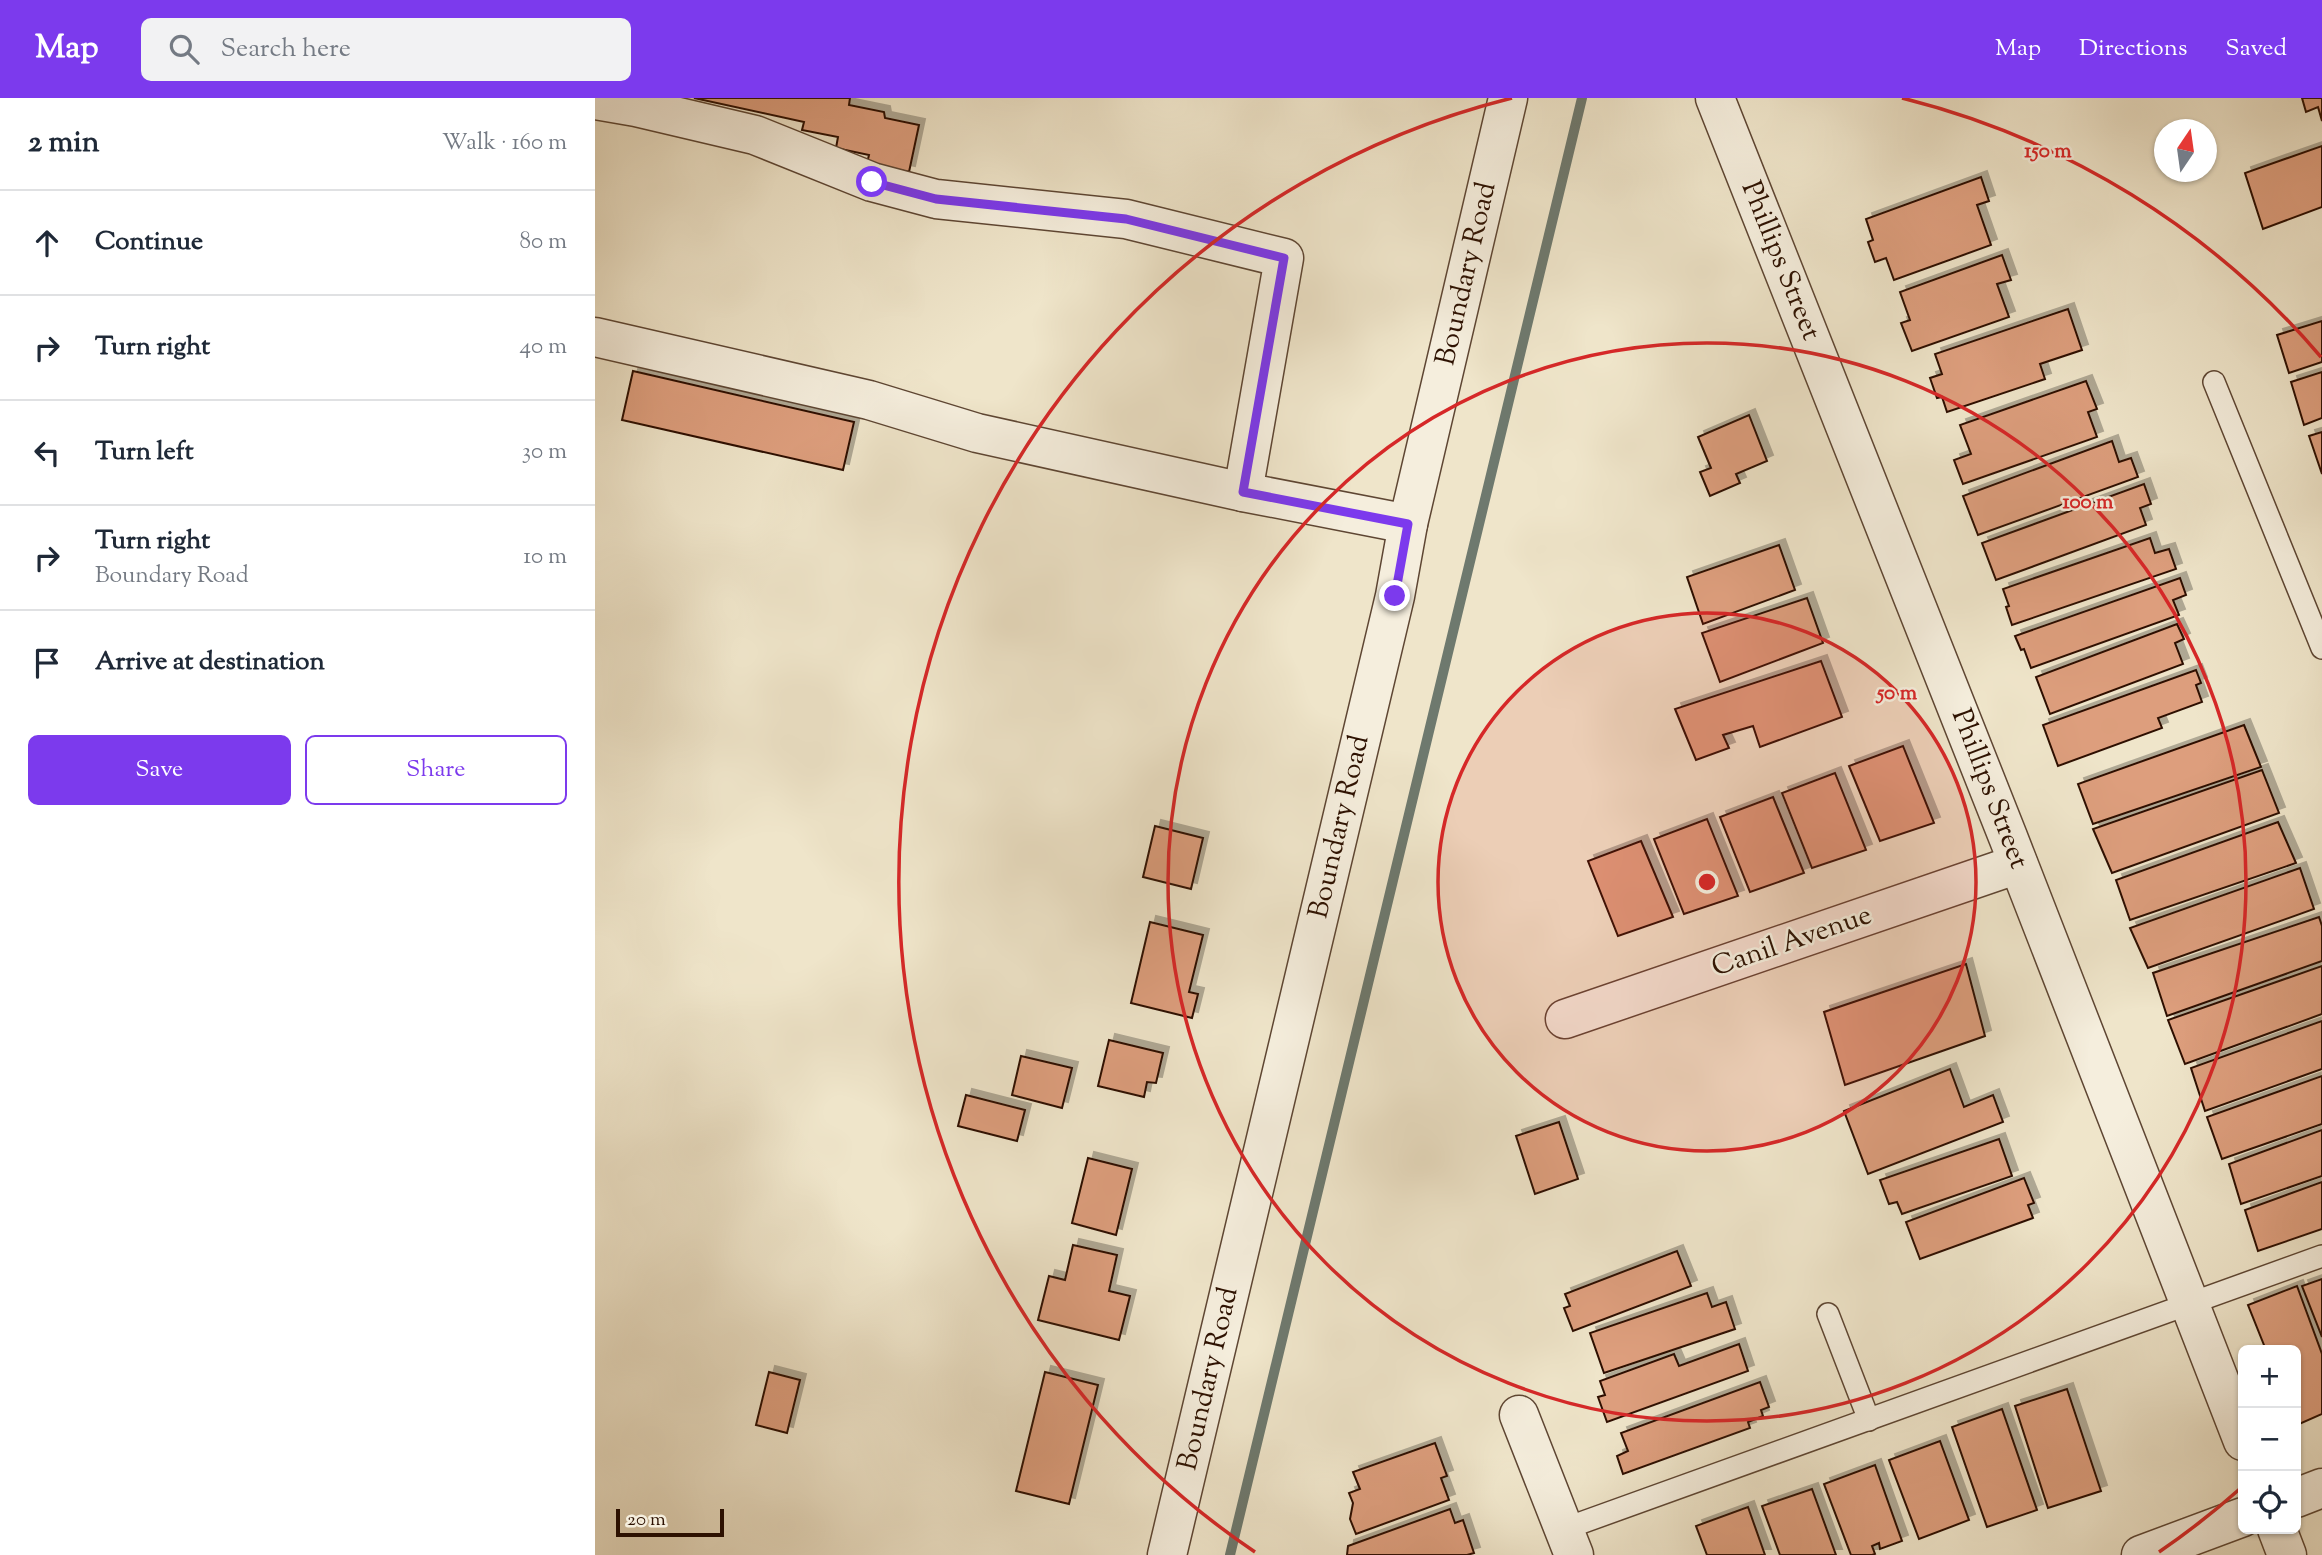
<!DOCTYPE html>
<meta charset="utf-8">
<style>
:root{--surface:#fff;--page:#f2f2f3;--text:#1f2937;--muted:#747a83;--line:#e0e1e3;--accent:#7c3aed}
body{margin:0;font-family:"Sorts Mill Goudy",serif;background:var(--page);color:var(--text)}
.controls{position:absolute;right:21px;bottom:21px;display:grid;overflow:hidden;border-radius:10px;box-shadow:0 2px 5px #0004}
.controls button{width:63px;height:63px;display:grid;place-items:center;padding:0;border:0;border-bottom:2px solid var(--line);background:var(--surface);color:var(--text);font:35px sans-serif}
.compass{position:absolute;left:1559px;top:21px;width:63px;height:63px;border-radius:50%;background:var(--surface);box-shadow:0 2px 5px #0004;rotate:13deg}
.scale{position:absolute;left:21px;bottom:18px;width:108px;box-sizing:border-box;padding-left:7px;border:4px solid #2d1101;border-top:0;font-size:19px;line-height:24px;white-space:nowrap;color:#2d1101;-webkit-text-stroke:5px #f5eedd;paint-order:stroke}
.stop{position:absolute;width:21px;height:21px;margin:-16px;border:5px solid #7c3aed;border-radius:50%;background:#fff}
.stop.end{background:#7c3aed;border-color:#fff;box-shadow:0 2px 7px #0008}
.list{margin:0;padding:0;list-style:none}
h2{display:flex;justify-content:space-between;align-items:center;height:91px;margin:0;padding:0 28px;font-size:30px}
h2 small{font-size:23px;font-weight:400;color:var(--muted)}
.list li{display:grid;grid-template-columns:46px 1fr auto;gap:21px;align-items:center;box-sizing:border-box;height:105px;padding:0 28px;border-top:2px solid var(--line)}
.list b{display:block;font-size:26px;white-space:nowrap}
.list p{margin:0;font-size:23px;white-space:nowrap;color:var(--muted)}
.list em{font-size:23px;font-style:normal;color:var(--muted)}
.actions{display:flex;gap:14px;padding:21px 28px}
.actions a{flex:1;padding:16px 0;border:2px solid var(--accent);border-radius:10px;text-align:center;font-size:24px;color:var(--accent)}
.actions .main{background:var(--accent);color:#fff}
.icon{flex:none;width:38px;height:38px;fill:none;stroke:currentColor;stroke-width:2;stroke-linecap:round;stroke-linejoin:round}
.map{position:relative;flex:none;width:1727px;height:1457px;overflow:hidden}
header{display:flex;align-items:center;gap:42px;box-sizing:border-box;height:98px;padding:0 35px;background:var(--accent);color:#fff}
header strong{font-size:33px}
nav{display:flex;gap:38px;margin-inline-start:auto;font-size:24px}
.search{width:490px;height:63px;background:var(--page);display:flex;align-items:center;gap:18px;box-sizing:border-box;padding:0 24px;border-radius:10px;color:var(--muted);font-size:26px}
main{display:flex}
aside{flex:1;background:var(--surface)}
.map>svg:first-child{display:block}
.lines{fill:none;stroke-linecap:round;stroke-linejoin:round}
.stream{stroke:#6e796e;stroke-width:10}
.building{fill:#dd9e7d;stroke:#2d1101;stroke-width:2;filter:url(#shadow)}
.lane-casing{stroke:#5e4633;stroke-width:24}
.street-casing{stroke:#5e4633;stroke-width:41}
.lane{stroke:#f5eedd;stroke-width:21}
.street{stroke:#f5eedd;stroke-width:38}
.route{stroke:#7c3aed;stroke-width:9}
.ring{fill:none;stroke:#d62828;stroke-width:3.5}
.labels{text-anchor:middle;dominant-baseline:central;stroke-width:5;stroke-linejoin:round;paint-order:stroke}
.street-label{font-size:28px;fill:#2d1101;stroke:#f5eedd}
.centre{fill:#d62828;stroke:#f5eedd;stroke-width:3.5}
.ring-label{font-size:21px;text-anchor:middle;font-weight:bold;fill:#d62828;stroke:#f5eedd;stroke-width:5;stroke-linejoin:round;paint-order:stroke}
</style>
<header>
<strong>Map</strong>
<div class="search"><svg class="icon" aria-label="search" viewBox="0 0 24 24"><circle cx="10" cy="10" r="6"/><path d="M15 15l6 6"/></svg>Search here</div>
<nav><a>Map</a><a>Directions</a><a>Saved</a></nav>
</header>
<main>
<aside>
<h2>2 min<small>Walk · 160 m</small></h2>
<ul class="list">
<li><svg class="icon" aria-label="ahead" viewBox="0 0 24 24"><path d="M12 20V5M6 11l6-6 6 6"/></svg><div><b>Continue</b></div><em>80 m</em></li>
<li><svg class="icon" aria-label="right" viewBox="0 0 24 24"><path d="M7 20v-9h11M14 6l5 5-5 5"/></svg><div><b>Turn right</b></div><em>40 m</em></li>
<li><svg class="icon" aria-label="left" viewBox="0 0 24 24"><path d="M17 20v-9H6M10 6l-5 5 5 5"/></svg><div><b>Turn left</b></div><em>30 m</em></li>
<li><svg class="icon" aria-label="right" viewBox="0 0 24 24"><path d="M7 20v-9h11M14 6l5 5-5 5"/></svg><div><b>Turn right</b><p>Boundary Road</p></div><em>10 m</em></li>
<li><svg class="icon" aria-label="arrive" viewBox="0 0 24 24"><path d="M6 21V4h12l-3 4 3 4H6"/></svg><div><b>Arrive at destination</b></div></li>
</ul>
<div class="actions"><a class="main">Save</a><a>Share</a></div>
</aside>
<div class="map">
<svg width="1727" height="1457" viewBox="0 0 1727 1457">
<defs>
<filter id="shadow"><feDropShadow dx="6" dy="-6" stdDeviation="0" flood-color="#0004"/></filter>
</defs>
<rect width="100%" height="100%" fill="#efe5ca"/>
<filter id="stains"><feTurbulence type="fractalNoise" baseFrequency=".00286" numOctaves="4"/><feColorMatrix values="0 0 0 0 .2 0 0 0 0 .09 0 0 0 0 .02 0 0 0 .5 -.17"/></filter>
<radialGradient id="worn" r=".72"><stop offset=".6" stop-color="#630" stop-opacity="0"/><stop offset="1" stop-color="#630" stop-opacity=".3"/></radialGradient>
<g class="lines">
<path class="stream" d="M635 1457 987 0"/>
</g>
<g class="building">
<path d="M99 0H255L254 7 289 14 290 20 324 27 314 74 272 65 274 57 241 50 243 39 207 32 209 24Z"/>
<path d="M1707 0H1727V23L1723 9 1711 14Z"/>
<path d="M1727 48V109L1668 131 1650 75Z"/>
<path d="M1386 79 1394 103 1382 107 1396 147 1299 182 1291 160 1280 164 1273 144 1278 142 1271 121Z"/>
<path d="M1407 157 1416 182 1402 186 1414 219 1317 253 1306 225 1315 222 1305 194Z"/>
<path d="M1473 211 1487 252 1445 266 1450 281 1352 314 1347 299 1342 300 1335 280 1347 276 1340 256Z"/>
<path d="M1727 223V264L1694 275 1682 237Z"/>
<path d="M38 273 259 324 248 372 27 322Z"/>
<path d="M1727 274V320L1709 327 1696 284Z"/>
<path d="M1491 283 1502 311 1493 314 1502 339 1368 386 1359 362 1376 356 1365 327Z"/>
<path d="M1154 317 1172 363 1141 376 1145 385 1115 398 1105 374 1116 370 1103 339Z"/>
<path d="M1727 334V376L1714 338Z"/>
<path d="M1517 343 1524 364 1536 360 1543 379 1383 437 1368 398Z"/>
<path d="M1549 386 1556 406 1545 410 1551 427 1401 482 1387 445Z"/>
<path d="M1555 440 1560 455 1574 451 1581 471 1417 527 1411 509 1414 508 1408 491Z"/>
<path d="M1184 447 1200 492 1108 526 1092 479Z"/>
<path d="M1585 480 1591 497 1578 502 1584 517 1436 570 1429 551 1426 552 1420 538Z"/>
<path d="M1212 500 1228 545 1125 584 1107 535Z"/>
<path d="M1582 526 1589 541 1580 545 1588 566 1455 616 1441 579Z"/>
<path d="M1226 563 1247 619 1165 649 1158 628 1128 637 1134 650 1101 662 1080 611Z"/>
<path d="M1601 572 1606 585 1601 587 1607 604 1563 620 1567 630 1463 668 1448 627Z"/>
<path d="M1649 627 1666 669 1498 726 1483 686Z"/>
<path d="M1308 648 1339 725 1285 743 1254 668Z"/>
<path d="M1667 672 1684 715 1517 775 1498 731Z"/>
<path d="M1240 675 1271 752 1217 770 1187 695Z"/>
<path d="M1178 699 1209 775 1155 794 1125 719Z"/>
<path d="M1112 721 1143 798 1089 816 1059 741Z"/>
<path d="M1683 724 1701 765 1535 822 1521 782Z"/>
<path d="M560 728 608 740 596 791 548 779Z"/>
<path d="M1046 743 1078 819 1023 838 993 763Z"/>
<path d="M1705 770 1719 811 1553 870 1535 830Z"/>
<path d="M1724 819 1727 828V863L1572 918 1558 875Z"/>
<path d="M555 824 608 837 594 894 603 896 597 920 536 905Z"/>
<path d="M1371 866 1390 938 1250 987 1229 914Z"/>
<path d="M1727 868V916L1590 966 1573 922Z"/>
<path d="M1727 923V971L1610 1013 1596 970Z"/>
<path d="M514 942 568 955 561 985 552 984 549 999 503 988Z"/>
<path d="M426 958 477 970 467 1010 417 997Z"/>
<path d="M1355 971 1369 1009 1398 997 1408 1024 1273 1076 1249 1013Z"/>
<path d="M1727 978V1026L1627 1061 1612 1019Z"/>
<path d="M371 997 430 1012 422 1043 363 1028Z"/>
<path d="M964 1024 983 1081 940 1096 921 1038Z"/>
<path d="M1727 1032V1078L1646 1106 1634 1066Z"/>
<path d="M1404 1041 1417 1078 1307 1116 1302 1104 1294 1106 1285 1082Z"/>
<path d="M493 1060 537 1071 521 1137 477 1125Z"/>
<path d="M1429 1080 1439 1105 1433 1107 1438 1120 1325 1161 1311 1124Z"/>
<path d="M1727 1084V1131L1663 1153 1650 1112Z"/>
<path d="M478 1147 522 1157 514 1193 535 1198 524 1242 443 1222 454 1178 470 1182Z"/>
<path d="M1082 1153 1096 1188 978 1233 969 1210 975 1208 970 1196Z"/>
<path d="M1727 1181V1239L1707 1188Z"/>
<path d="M1702 1188 1727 1256V1316L1702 1327 1701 1252H1671L1653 1207Z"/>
<path d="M1112 1195 1117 1209 1131 1204 1140 1231 1009 1275 995 1235Z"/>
<path d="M1144 1246 1153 1273 1012 1324 1003 1299 1010 1297 1005 1283 1079 1256 1084 1268Z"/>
<path d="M174 1274 205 1282 192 1335 161 1327Z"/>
<path d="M450 1274 503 1287 474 1406 421 1393Z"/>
<path d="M1165 1284 1174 1309 1166 1312 1168 1318 1153 1324 1155 1330 1028 1376 1022 1358 1033 1353 1026 1335Z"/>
<path d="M1472 1291 1506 1393 1453 1410 1420 1308Z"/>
<path d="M1407 1311 1442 1412 1392 1429 1357 1329Z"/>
<path d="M1345 1343 1374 1422 1324 1441 1294 1362Z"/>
<path d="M840 1345 852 1378 846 1380 854 1402 761 1436 755 1421 758 1405 754 1395 765 1391 758 1374Z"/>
<path d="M1280 1367 1307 1443 1285 1451 1284 1445 1277 1448 1280 1456 1277 1457H1256L1229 1386Z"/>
<path d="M1217 1391 1241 1457H1185L1167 1408Z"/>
<path d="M1153 1409 1170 1457H1112L1101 1428Z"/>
<path d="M855 1411 860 1425 868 1422 879 1455 872 1457H752L753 1448Z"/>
</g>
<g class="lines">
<g class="lane-casing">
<g id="lane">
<path d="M1619 284 1727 550"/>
<path d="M1233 1216 1274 1322"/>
<path d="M969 1431 1727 1158"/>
</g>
</g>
<g class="street-casing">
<g id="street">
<path d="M1120 0 1413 739 1648 1343"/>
<path d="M0 2 41 9 160 37 277 84 341 101 531 121 689 160 648 394 813 426"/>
<path d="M0 239 274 302 382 335 648 394"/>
<path d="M970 921 1423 766"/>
<path d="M924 1317 979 1457"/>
<path d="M1701 1400 1727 1390"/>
<path d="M1682 1431 1692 1457"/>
<path d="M572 1457 800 498 813 426 913 0"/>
<path d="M1546 1457 1648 1419"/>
</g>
</g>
<use href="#lane" class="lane"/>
<use href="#street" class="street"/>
</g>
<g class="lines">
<path class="route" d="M277 84 341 101 531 121 689 160 648 394 813 426 800 498"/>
</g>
<circle cx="1112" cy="784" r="269" fill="#d62828" fill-opacity=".12"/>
<g class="ring">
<circle cx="1112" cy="784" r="269"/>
<circle cx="1112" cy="784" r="539"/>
<path d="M1647 1389A808 808 0 0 1 1564 1454M660 1454A808 808 0 0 1 917 0M1307 0A808 808 0 0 1 1726 259"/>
</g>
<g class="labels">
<g class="street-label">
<text transform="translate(1185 163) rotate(68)">Phillips Street</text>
<text transform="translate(872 176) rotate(-77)">Boundary Road</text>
<text transform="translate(1394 691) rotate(69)">Phillips Street</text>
<text transform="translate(745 729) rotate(-77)">Boundary Road</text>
<text transform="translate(1197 844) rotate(-19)">Canil Avenue</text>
<text transform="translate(614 1281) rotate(-77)">Boundary Road</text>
</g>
</g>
<circle cx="1112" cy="784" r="10" class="centre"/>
<g class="ring-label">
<text x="1453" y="59">150 m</text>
<text x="1493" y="410">100 m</text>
<text x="1302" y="601">50 m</text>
</g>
<rect width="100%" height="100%" filter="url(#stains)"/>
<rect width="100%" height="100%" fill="url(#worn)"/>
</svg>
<div class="controls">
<button>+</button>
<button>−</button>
<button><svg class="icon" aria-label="locate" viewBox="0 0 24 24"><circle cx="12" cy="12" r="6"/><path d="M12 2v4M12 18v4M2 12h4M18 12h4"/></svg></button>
</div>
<svg class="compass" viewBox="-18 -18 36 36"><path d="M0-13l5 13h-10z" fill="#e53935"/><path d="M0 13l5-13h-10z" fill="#747a83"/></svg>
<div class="scale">20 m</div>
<div class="stop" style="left:277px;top:84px"></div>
<div class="stop end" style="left:800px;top:498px"></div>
</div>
</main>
